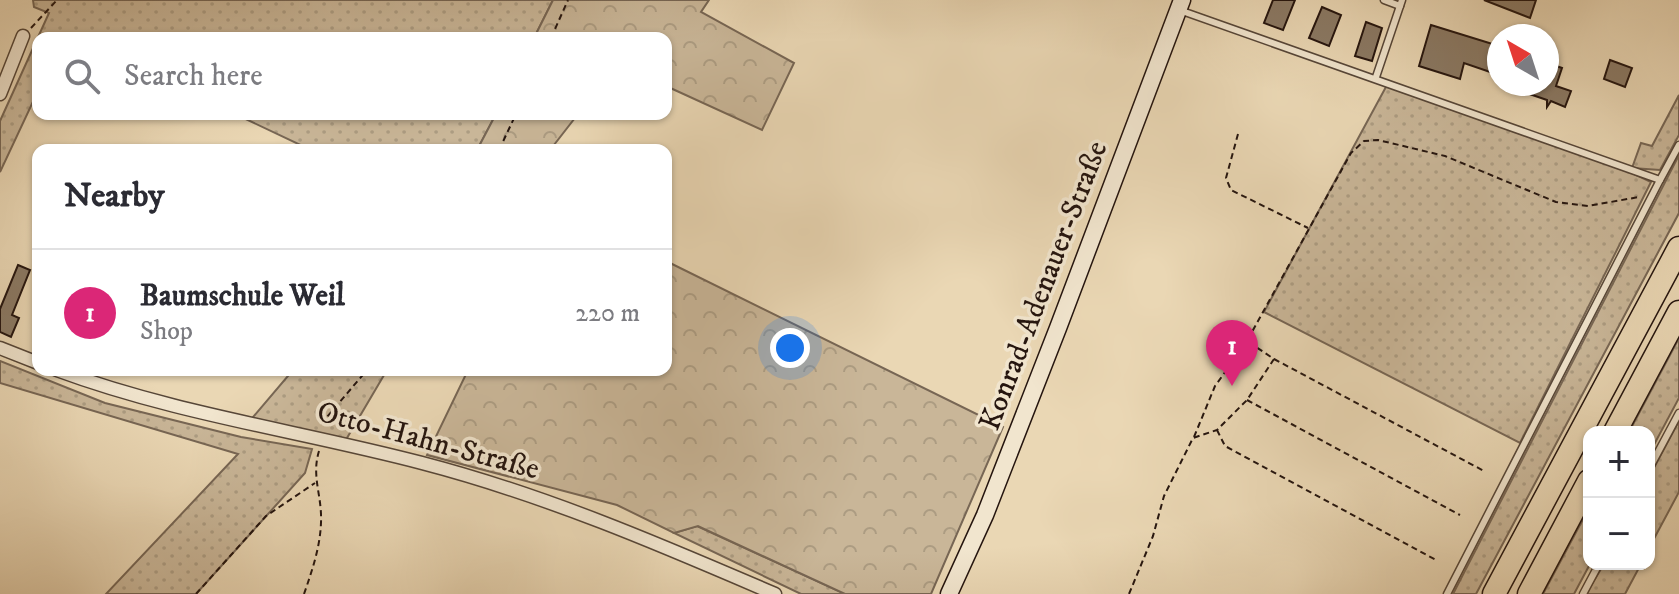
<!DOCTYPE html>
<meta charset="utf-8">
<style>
:root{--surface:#fff;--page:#f7f7f7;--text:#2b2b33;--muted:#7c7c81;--line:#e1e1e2;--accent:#db2777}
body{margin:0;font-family:"IM FELL DW Pica",serif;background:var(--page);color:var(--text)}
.controls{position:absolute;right:24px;bottom:24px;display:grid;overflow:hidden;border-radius:16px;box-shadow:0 2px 6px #0004}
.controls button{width:72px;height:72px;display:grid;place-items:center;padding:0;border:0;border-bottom:2px solid var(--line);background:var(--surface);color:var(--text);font:40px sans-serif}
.compass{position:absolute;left:1487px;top:24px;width:72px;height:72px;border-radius:50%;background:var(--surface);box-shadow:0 2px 6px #0004;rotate:321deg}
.you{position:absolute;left:790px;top:348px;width:28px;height:28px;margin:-20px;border:6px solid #fff;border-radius:50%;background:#1a73e8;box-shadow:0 0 0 12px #1a73e833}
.badge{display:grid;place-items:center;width:52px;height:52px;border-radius:50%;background:var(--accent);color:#fff;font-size:26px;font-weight:700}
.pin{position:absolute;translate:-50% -66px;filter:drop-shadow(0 2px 4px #0008)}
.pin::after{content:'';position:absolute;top:42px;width:28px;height:24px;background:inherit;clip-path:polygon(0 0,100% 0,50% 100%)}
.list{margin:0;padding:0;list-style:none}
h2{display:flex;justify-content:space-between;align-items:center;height:104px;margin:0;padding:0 32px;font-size:34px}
h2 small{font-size:26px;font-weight:400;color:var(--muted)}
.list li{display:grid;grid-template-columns:52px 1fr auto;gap:24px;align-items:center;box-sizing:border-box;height:128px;padding:0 32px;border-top:2px solid var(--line)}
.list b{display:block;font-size:30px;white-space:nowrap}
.list p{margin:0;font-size:26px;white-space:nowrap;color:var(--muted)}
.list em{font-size:26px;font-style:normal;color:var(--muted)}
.icon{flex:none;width:44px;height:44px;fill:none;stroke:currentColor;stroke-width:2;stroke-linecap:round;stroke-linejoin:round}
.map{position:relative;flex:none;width:1679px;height:594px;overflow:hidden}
.search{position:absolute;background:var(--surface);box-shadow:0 2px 6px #0004;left:32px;top:32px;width:640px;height:88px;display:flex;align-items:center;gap:20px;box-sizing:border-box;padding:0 28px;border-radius:16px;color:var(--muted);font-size:30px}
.panel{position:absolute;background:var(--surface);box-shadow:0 2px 6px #0004;left:32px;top:144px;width:640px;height:232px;border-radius:16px}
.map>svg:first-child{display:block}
.grass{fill:url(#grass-dots);stroke:#776654;stroke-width:2}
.forest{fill:url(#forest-crowns);stroke:#776654;stroke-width:2}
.building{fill:#8b7a65;stroke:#25150f;stroke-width:2}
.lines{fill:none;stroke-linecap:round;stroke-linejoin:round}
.service-casing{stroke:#564638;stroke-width:9}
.minor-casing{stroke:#564638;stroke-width:15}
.secondary-casing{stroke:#25150f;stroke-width:19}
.motorway-casing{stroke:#25150f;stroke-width:25}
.path{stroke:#25150f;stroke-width:2;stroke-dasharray:6 4;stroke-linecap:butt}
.service{stroke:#f1e5ce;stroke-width:6}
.minor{stroke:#f1e5ce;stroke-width:12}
.secondary{stroke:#f1e5ce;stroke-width:16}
.motorway{stroke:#ead7b4;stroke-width:22}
.labels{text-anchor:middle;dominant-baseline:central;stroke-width:7;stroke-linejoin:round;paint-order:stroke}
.street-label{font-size:30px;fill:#25150f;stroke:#f1e5ce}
</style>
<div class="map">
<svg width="1679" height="594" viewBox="0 0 1679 594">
<defs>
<pattern id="grass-dots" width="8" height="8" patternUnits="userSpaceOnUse" patternTransform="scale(2)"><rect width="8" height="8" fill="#c9b698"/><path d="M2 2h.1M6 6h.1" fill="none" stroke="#ac9c82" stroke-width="1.8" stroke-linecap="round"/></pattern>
<pattern id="forest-crowns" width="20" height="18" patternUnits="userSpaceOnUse" patternTransform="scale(2)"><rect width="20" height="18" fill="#c9b698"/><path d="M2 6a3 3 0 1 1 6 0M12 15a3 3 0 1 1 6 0" fill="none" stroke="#ac9c82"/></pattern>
</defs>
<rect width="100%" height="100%" fill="#ead7b4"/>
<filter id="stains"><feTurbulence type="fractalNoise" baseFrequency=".0025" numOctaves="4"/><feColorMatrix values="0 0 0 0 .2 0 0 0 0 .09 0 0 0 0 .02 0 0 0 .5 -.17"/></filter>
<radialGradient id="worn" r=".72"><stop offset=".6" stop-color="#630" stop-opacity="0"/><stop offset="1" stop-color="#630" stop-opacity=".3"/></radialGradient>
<g class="grass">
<path d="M33 0H553L534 38H38V91L0 172V121L49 13 34 7Z"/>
<path d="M1387 85 1630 172 1651 182 1520 443 1264 312Z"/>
<path d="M1679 95V135L1660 170 1632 168 1641 143 1652 146Z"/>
<path d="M235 114H496L477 150H311Z"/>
<path d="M1679 155V213L1476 594H1453Z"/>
<path d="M1679 338V398L1649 454V432H1629Z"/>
<path d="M0 361 105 403 241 437 312 449 305 473 196 594H106L238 454 0 383Z"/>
<path d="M293 370H387L344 443 248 423Z"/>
<path d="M1679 421V492L1649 548V477Z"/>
<path d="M1589 508 1590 564 1574 594H1543Z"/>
<path d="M697 526 845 594H801L674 533Z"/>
<path d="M1604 564H1641L1625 594H1586Z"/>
</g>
<g class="forest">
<path d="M553 0H709L701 12 794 63 762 130 666 86V38H534Z"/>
<path d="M496 114H578L550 150H477Z"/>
<path d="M666 261 1003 427 931 594H845L698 526 674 533 617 505 427 455 468 370H666Z"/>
</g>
<g class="building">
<path d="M1273 0H1295L1283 30 1264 23Z"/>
<path d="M1484 0H1536L1530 18Z"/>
<path d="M1322 7 1341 15 1329 46 1309 38Z"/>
<path d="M1366 22 1382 28 1372 61 1355 56Z"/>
<path d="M1431 25 1499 46V75L1464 63 1460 79 1419 66Z"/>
<path d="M1610 60 1632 68 1625 87 1604 79Z"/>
<path d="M1547 63 1562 68 1556 86 1571 91 1565 107 1551 101 1547 107V100L1506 86 1547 84Z"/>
<path d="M18 265 30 270 12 315 19 318 11 337 0 332V309Z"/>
</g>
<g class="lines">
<g class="service-casing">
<g id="service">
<path d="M1384 0 1400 6"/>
<path d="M1182 11 1660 180 1679 145"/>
<path d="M1376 77 1402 0"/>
<path d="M1649 469 1679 413"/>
<path d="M1447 594 1660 180"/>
<path d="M1583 594 1599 564"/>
</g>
</g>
<g class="minor-casing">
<g id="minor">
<path d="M0 94 23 36"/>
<path d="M0 348 38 363"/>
<path d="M57 370C176 414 300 431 422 463 545 495 659 544 775 594"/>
</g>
</g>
<g class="secondary-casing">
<path id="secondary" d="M949 594 985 515 1058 328 1182 0"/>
</g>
<g class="motorway-casing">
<g id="motorway">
<path d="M1615 432 1679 312"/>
<path d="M1494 594 1679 248"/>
<path d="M1529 594 1589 481"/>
</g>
</g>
<g class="path">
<path d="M31 28 57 0"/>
<path d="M551 38 568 0"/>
<path d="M1238 134 1226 178 1231 190 1308 228"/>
<path d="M499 150 516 114"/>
<path d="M1274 359 1484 471"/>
<path d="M1247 400 1460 515"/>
<path d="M321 424 367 370"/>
<path d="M1217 430 1225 446 1436 560"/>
<path d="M1194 437 1215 386 1247 342"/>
<path d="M196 594 266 516 315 483"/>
<path d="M304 594C313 568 322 542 321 514 320 491 312 474 319 451"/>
<path d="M1129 594 1153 536 1164 496 1193 438 1217 430 1247 400 1274 359 1247 341 1351 153 1364 141 1378 140 1445 156 1556 202 1588 206 1639 197"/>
</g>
<use href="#service" class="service"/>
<use href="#minor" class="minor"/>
<use href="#secondary" class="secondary"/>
<use href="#motorway" class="motorway"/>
</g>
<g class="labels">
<g class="street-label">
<text transform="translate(1044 286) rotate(-69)">Konrad-Adenauer-Straße</text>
<text transform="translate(428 441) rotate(15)">Otto-Hahn-Straße</text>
</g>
</g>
<rect width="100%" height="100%" filter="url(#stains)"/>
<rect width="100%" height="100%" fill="url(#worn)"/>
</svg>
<div class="controls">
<button>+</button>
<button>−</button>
</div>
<svg class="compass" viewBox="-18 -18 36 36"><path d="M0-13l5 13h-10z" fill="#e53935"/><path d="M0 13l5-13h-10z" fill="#7c7c81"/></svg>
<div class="you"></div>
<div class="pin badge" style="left:1232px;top:386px">1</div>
<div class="search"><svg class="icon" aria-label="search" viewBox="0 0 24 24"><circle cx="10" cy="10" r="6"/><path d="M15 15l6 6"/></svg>Search here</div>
<section class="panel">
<h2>Nearby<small></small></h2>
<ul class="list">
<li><span class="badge">1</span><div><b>Baumschule Weil</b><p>Shop</p></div><em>220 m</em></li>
</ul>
</section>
</div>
